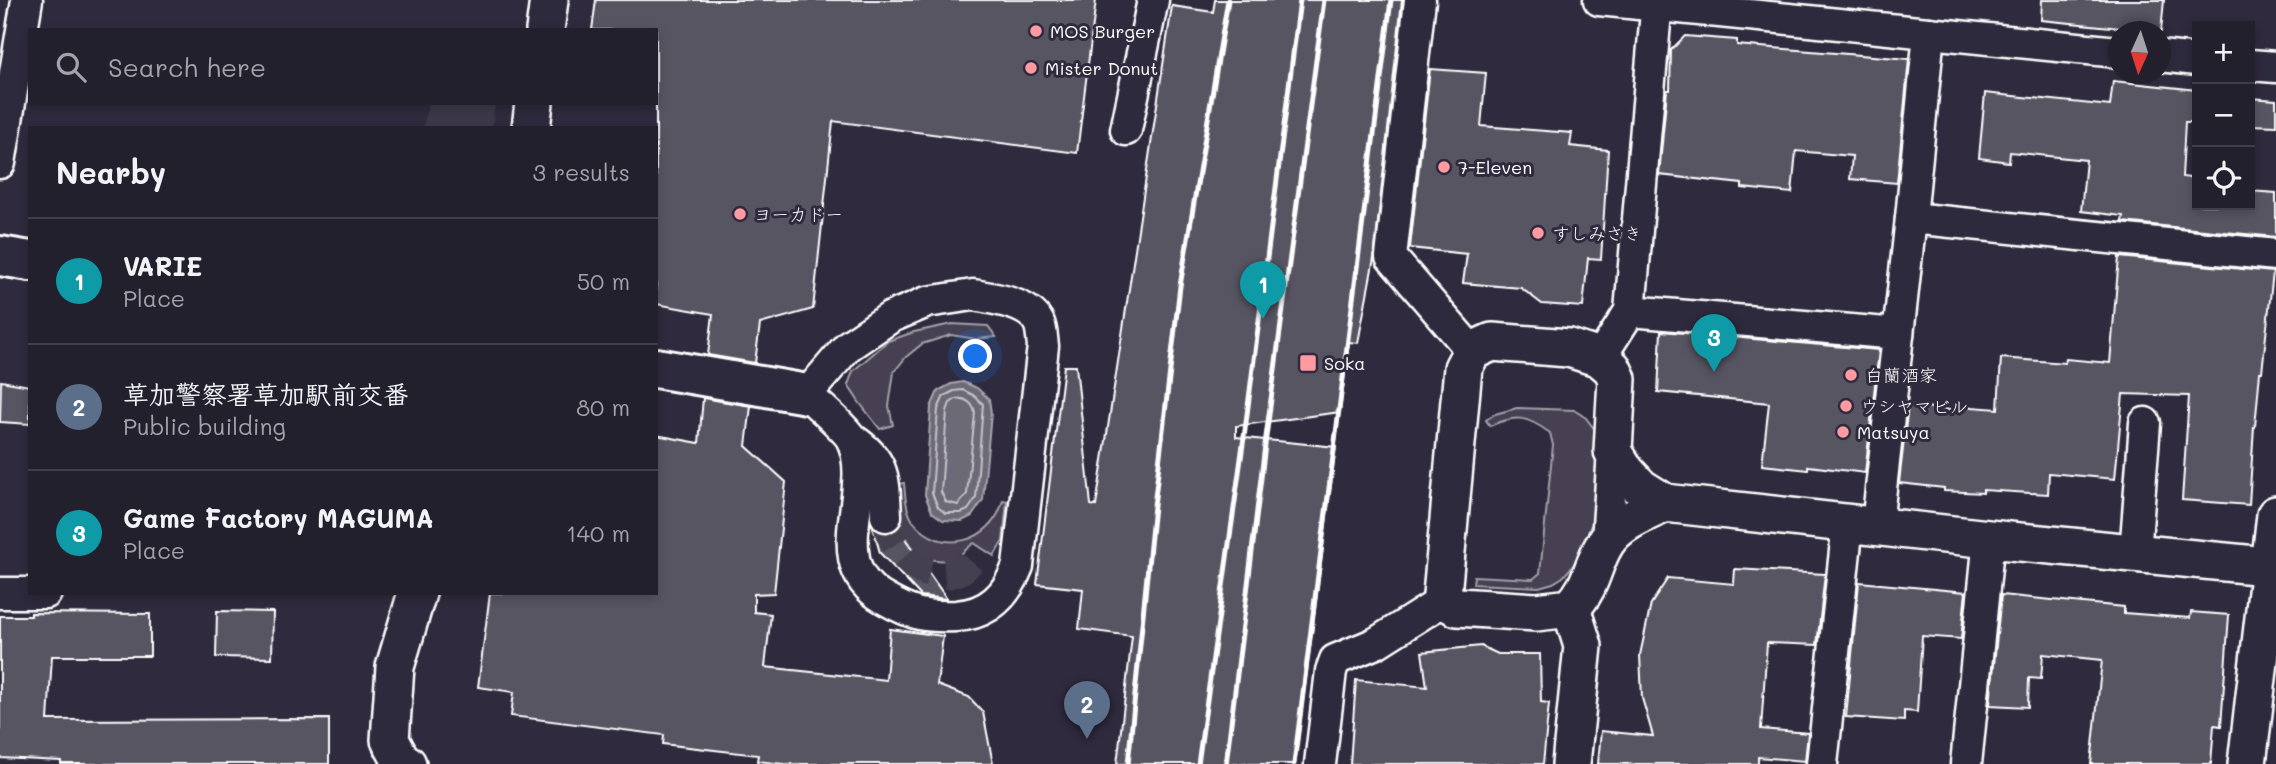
<!DOCTYPE html>
<meta charset="utf-8">
<style>
:root{--surface:#23202e;--page:#2b2836;--text:#f1f3f6;--muted:#a3a3aa;--line:#403e4a;--accent:#2563eb}
body{margin:0;font-family:Mali,"Klee One",sans-serif;background:var(--page);color:var(--text)}
.controls{position:absolute;right:21px;top:21px;display:grid;overflow:hidden;border-radius:0px;box-shadow:0 4px 10px #0003}
.controls button{width:63px;height:63px;display:grid;place-items:center;padding:0;border:0;border-bottom:2px solid var(--line);background:var(--surface);color:var(--text);font:35px sans-serif}
.compass{position:absolute;left:2108px;top:21px;width:63px;height:63px;border-radius:50%;background:var(--surface);box-shadow:0 4px 10px #0003;rotate:183deg}
.you{position:absolute;left:976px;top:357px;width:24px;height:24px;margin:-18px;border:5px solid #fff;border-radius:50%;background:#1a73e8;box-shadow:0 0 0 10px #1a73e833}
.badge{display:grid;place-items:center;width:46px;height:46px;border-radius:50%;background:var(--accent);color:#fff;font-size:23px;font-weight:700}
.pin{position:absolute;translate:-50% -58px;filter:drop-shadow(0 2px 4px #0008)}
.pin::after{content:'';position:absolute;top:37px;width:24px;height:21px;background:inherit;clip-path:polygon(0 0,100% 0,50% 100%)}
.list{margin:0;padding:0;list-style:none}
h2{display:flex;justify-content:space-between;align-items:center;height:91px;margin:0;padding:0 28px;font-size:30px}
h2 small{font-size:23px;font-weight:400;color:var(--muted)}
.list li{display:grid;grid-template-columns:46px 1fr auto;gap:21px;align-items:center;box-sizing:border-box;height:126px;padding:0 28px;border-top:2px solid var(--line)}
.list b{display:block;font-size:26px;white-space:nowrap}
.list p{margin:0;font-size:23px;white-space:nowrap;color:var(--muted)}
.list em{font-size:23px;font-style:normal;color:var(--muted)}
.icon{flex:none;width:38px;height:38px;fill:none;stroke:currentColor;stroke-width:2;stroke-linecap:round;stroke-linejoin:round}
.map{position:relative;flex:none;width:2276px;height:764px;overflow:hidden}
.search{position:absolute;background:var(--surface);box-shadow:0 4px 10px #0003;left:28px;top:28px;width:630px;height:77px;display:flex;align-items:center;gap:18px;box-sizing:border-box;padding:0 24px;border-radius:0px;color:var(--muted);font-size:26px}
.panel{position:absolute;background:var(--surface);box-shadow:0 4px 10px #0003;left:28px;top:126px;width:630px;height:469px;border-radius:0px}
.map>svg:first-child{display:block}
.built{fill:#3c3749}
.green{fill:#464152;stroke:#a2a0a8;stroke-width:2}
.water{fill:#6d6a77;stroke:#a7a6ad;stroke-width:2}
.lines{fill:none;stroke-linecap:round;stroke-linejoin:round}
.shore{stroke:#c5c3c9;stroke-width:2}
.building{fill:#595564;stroke:#fff;stroke-width:2}
.minor-tunnel{stroke:#443f50;stroke-width:30;stroke-dasharray:30 15;stroke-linecap:butt}
.minor-casing{stroke:#fff;stroke-width:35}
.tertiary-casing{stroke:#fff;stroke-width:42}
.secondary-casing{stroke:#fff;stroke-width:44}
.minor{stroke:#2f2a3d;stroke-width:30}
.tertiary{stroke:#2f2a3d;stroke-width:37}
.secondary{stroke:#2f2a3d;stroke-width:38}
.rail{stroke:#fff;stroke-width:5}
.poi-dot{fill:#ff9aa2;stroke:#2f2a3d;stroke-width:2.5}
.labels{text-anchor:middle;dominant-baseline:central;stroke-width:6;stroke-linejoin:round;paint-order:stroke}
.poi-label{font-size:18px;fill:#fff;stroke:#2f2a3d;text-anchor:start}
</style>
<div class="map">
<svg width="2276" height="764" viewBox="0 0 2276 764">
<rect width="100%" height="100%" fill="#2f2a3d"/>
<filter id="ink" filterUnits="userSpaceOnUse"><feTurbulence type="fractalNoise" baseFrequency=".0143" numOctaves="2"/><feDisplacementMap in="SourceGraphic" scale="14" xChannelSelector="R" yChannelSelector="G"/><feConvolveMatrix kernelMatrix="1 2 1 2 8 2 1 2 1" color-interpolation-filters="sRGB"/></filter>
<g filter="url(#ink)">
<path class="built" d="M428 103H495L492 128H423Z"/>
<g class="green">
<path d="M952 324 988 326 996 337 976 339 951 335 922 344 906 357 894 372 889 406 893 425 880 429 859 402 848 385 853 371 888 341 914 332Z"/>
<path d="M1517 408 1574 410 1586 418 1595 430 1597 456 1602 468 1596 518 1590 527 1582 555 1563 577 1553 583 1539 587 1473 584 1474 576 1533 579 1540 573 1553 445 1550 433C1527 416 1516 414 1490 426L1486 420 1495 414Z"/>
<path d="M904 483C905 495 906 511 913 521 940 557 993 543 1003 500L1007 501 1003 541 994 556 974 543C968 547 963 553 957 557 951 560 942 561 935 560 901 555 898 511 899 484Z"/>
</g>
<path class="water" d="M963 382 977 388 989 399 991 413 983 500 972 516 962 521 943 520 932 512 925 495 931 407 938 391 951 384Z"/>
<g class="lines">
<g class="shore">
<path d="M963 390 973 395 983 404 976 498 968 510 961 513H945L938 507 932 493 938 409 944 396 954 391Z"/>
<path d="M956 399C965 397 974 404 975 413L967 494 958 505 946 502 941 492 947 411 950 403Z"/>
</g>
</g>
<g class="building">
<path d="M596 0H1096L1077 153 833 121 813 309 760 324 755 363 708 355 713 314 656 304V30H592Z"/>
<path d="M1215 0H1402L1374 258 1358 343 1349 342 1340 412 1236 426V437L1336 447 1295 764H1117L1132 636 1079 629 1083 589 1037 584 1064 366H1076L1091 505 1096 506 1172 6 1213 12Z"/>
<path d="M2042 0H2164L2161 32 2041 20Z"/>
<path d="M1685 36 1737 40V45L1909 59 1897 183 1850 179 1852 156 1796 151 1792 193 1742 188V184L1659 175 1667 90H1670L1671 50Z"/>
<path d="M1430 69 1486 73 1481 126 1572 133 1570 146 1608 150 1601 259 1588 258 1583 307 1542 304 1521 288 1463 283 1467 254 1410 248Z"/>
<path d="M2113 81 2197 90V122H2185L2182 177 2197 179V205H2250V191L2276 193V237L2122 222 2123 216 2081 211 2086 160 2010 152 2009 162 1979 158 1985 93 2110 106Z"/>
<path d="M2250 98 2276 100V126L2250 125Z"/>
<path d="M2119 257 2273 272 2262 372H2260L2255 427H2254L2249 505 2182 500 2189 396 2123 394 2115 479 2049 473 2048 494 1983 490V493L1944 491V488L1899 483 1908 405 1959 411V406L1998 409 2001 358 2065 363 2066 359 2110 363Z"/>
<path d="M1661 331 1879 350 1865 473 1808 466V470L1762 465 1769 403 1658 392Z"/>
<path d="M1 381 30 386V424L0 422Z"/>
<path d="M703 398 751 406 746 446 786 482 774 593 754 594V612L771 614 765 667 886 680 890 629 943 636 937 685 969 697 983 712 993 764H783L757 761 758 755 663 744 664 735 511 716 514 692 478 687 490 593H656V435L699 443Z"/>
<path d="M901 524 906 540 947 599 921 596 880 553 873 527 879 532 888 533 896 530Z"/>
<path d="M1735 569 1825 574 1817 645 1767 643 1761 729 1808 733 1805 761 1758 757V764H1598L1601 731 1653 736 1642 698 1640 655 1651 604 1668 578 1734 584Z"/>
<path d="M1859 582 1966 592 1961 639 1922 636 1917 712 1904 711V721L1846 717Z"/>
<path d="M2001 595 2124 607V613L2190 618 2191 612 2229 615 2221 726 2214 725 2211 764H2091L2102 660 2043 654 2041 679 2029 678 2028 707 1990 705Z"/>
<path d="M217 611 273 612 272 658 216 657Z"/>
<path d="M31 613 150 614V656H52L48 720 329 719V764H61V761L0 758V616H31Z"/>
<path d="M1481 646 1498 654H1540L1541 702 1549 703 1543 764H1350L1356 680 1427 687 1422 652Z"/>
</g>
<g class="lines">
<path class="minor-tunnel" d="M886 516C891 549 921 586 958 571 964 569 970 561 974 556"/>
<g class="minor-casing">
<g id="minor">
<path d="M1420 0 1391 257 1472 351"/>
<path d="M1599 0 2118 52"/>
<path d="M2160 56 2197 60"/>
<path d="M2250 65 2276 67"/>
<path d="M1126 130 1153 0"/>
<path d="M0 163 27 0"/>
<path d="M1911 218 2276 255"/>
<path d="M973 295C992 298 1030 303 1039 323 1042 329 1042 340 1043 346L1018 566C1007 595 989 614 956 616 924 617 913 615 885 599 821 564 876 491 852 440 847 429 817 405 807 394L848 346 891 317 927 302Z"/>
<path d="M1630 311 1898 334"/>
<path d="M1600 358 1630 311 1657 0"/>
<path d="M852 439C886 461 884 480 886 516"/>
<path d="M1877 525 1911 218 1929 33"/>
<path d="M1607 541 1613 451"/>
<path d="M2135 554 2145 423"/>
<path d="M0 593H46"/>
<path d="M1320 764 1331 671 1335 660 1376 643 1444 600"/>
<path d="M1822 764 1848 523"/>
<path d="M1966 764 1989 539"/>
</g>
</g>
<g class="tertiary-casing">
<g id="tertiary">
<path d="M545 30 549 0"/>
<path d="M531 128 534 103"/>
<path d="M1665 503C1645 513 1619 522 1606 542 1591 565 1594 584 1571 608L1536 612 1457 607 1444 600 1442 595 1463 368 1472 351 1492 342 1569 348 1600 358 1612 368 1617 379 1613 451 1626 472 1641 488 1665 503 1989 539 2276 567"/>
<path d="M1571 608 1583 646 1571 764"/>
<path d="M407 764 402 762 390 740 395 667 417 593"/>
<path d="M2247 764 2276 515"/>
</g>
</g>
<g class="secondary-casing">
<g id="secondary">
<path d="M0 256 30 261"/>
<path d="M656 368 807 394"/>
</g>
</g>
<use href="#minor" class="minor"/>
<use href="#tertiary" class="tertiary"/>
<use href="#secondary" class="secondary"/>
<g class="rail">
<path d="M1128 764 1154 506 1180 286 1228 0"/>
<path d="M1198 764 1245 430 1300 0"/>
<path d="M1226 764 1266 437 1324 0"/>
<path d="M1294 764 1391 0"/>
</g>
</g>
</g>
<g class="poi-dot">
<circle cx="1036" cy="31" r="7"/>
<circle cx="1031" cy="68" r="7"/>
<circle cx="1444" cy="167" r="7"/>
<circle cx="740" cy="214" r="7"/>
<circle cx="1538" cy="233" r="7"/>
<rect x="1299" y="354" width="18" height="18" rx="3.5"/>
<circle cx="1851" cy="375" r="7"/>
<circle cx="1846" cy="406" r="7"/>
<circle cx="1843" cy="432" r="7"/>
</g>
<g class="labels">
<g class="poi-label">
<text x="1050" y="31">MOS Burger</text>
<text x="1045" y="68">Mister Donut</text>
<text x="1458" y="167">7-Eleven</text>
<text x="754" y="214">ヨーカドー</text>
<text x="1552" y="233">すしみさき</text>
<text x="1324" y="363">Soka</text>
<text x="1865" y="375">白蘭酒家</text>
<text x="1860" y="406">ウシヤマビル</text>
<text x="1857" y="432">Matsuya</text>
</g>
</g>
</svg>
<div class="controls">
<button>+</button>
<button>−</button>
<button><svg class="icon" aria-label="locate" viewBox="0 0 24 24"><circle cx="12" cy="12" r="6"/><path d="M12 2v4M12 18v4M2 12h4M18 12h4"/></svg></button>
</div>
<svg class="compass" viewBox="-18 -18 36 36"><path d="M0-13l5 13h-10z" fill="#e53935"/><path d="M0 13l5-13h-10z" fill="#a3a3aa"/></svg>
<div class="you"></div>
<div class="pin badge" style="left:1263px;top:319px;background:#0f9aa8">1</div>
<div class="pin badge" style="left:1087px;top:739px;background:#5c6f8a">2</div>
<div class="pin badge" style="left:1714px;top:372px;background:#0f9aa8">3</div>
<div class="search"><svg class="icon" aria-label="search" viewBox="0 0 24 24"><circle cx="10" cy="10" r="6"/><path d="M15 15l6 6"/></svg>Search here</div>
<section class="panel">
<h2>Nearby<small>3 results</small></h2>
<ul class="list">
<li><span class="badge" style="background:#0f9aa8">1</span><div><b>VARIE</b><p>Place</p></div><em>50 m</em></li>
<li><span class="badge" style="background:#5c6f8a">2</span><div><b>草加警察署草加駅前交番</b><p>Public building</p></div><em>80 m</em></li>
<li><span class="badge" style="background:#0f9aa8">3</span><div><b>Game Factory MAGUMA</b><p>Place</p></div><em>140 m</em></li>
</ul>
</section>
</div>
